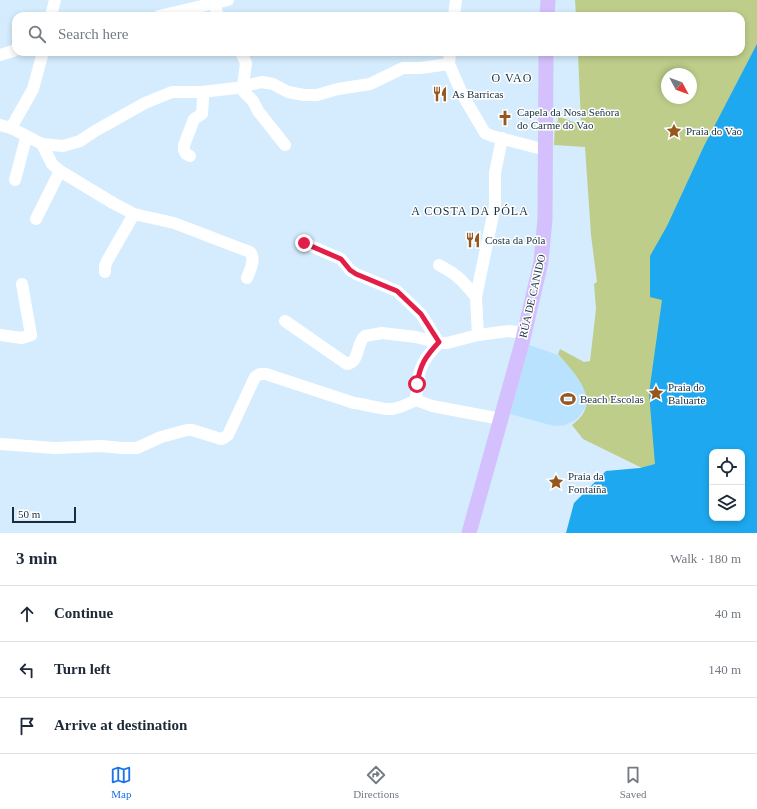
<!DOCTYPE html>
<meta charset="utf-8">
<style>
:root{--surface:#fff;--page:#f2f2f3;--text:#1f2937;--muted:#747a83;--line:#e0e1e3;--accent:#1a73e8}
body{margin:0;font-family:Georgia,serif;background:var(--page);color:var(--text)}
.controls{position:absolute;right:12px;bottom:12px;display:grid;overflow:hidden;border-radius:8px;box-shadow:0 2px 6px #0003}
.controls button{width:36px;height:36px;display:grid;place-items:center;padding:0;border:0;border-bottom:1px solid var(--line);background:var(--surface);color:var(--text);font:20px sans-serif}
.compass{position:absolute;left:661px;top:68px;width:36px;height:36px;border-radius:50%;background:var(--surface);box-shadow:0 2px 6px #0003;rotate:131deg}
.scale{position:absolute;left:12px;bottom:10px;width:64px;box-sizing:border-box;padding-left:4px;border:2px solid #162f3f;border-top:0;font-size:11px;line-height:14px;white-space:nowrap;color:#162f3f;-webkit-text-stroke:3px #fff;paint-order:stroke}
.stop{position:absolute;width:12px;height:12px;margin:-9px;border:3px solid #e11d48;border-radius:50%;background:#fff}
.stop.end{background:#e11d48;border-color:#fff;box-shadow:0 1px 4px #0008}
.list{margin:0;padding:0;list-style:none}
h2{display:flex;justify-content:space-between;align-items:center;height:52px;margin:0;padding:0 16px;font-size:17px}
h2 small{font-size:13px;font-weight:400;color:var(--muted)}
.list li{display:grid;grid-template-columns:26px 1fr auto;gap:12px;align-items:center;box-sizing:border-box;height:56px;padding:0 16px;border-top:1px solid var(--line)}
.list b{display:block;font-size:15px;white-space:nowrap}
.list em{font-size:13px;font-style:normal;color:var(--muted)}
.icon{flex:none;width:22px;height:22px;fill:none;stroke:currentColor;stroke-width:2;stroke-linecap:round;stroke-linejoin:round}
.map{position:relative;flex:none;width:757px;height:533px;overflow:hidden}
.search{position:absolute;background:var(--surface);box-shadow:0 2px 6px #0003;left:12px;right:12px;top:12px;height:44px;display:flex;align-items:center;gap:10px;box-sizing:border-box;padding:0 14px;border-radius:12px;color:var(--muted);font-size:15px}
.sheet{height:220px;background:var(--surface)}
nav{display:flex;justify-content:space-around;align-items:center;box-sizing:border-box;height:56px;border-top:1px solid var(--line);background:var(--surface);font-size:11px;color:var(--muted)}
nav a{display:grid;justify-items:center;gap:2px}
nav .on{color:var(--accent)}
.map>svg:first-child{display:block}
.built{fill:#b9e2fe}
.green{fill:#becd8a;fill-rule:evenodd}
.water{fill:#1da8ef;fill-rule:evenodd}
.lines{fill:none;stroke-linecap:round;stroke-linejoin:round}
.minor{stroke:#fff;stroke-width:12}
.major{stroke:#d4c0fc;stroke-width:15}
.route{stroke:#e11d48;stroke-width:5}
.labels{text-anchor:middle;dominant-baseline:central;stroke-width:3;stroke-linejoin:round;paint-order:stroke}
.poi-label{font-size:11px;fill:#162f3f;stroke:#fff;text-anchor:start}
.street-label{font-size:11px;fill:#162f3f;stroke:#fff}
.neighbourhood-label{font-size:12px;letter-spacing:1px;fill:#162f3f;stroke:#fff}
</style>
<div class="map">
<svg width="757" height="533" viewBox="0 0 757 533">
<rect width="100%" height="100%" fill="#d4ecfd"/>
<path class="built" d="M529 345 558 355 569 366 584 387 587 397 585 408 578 418 574 421 565 425 554 426 510 414Z"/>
<path class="green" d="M575 0H757V145L712 452 697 495 583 439 572 425C604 402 576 375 558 354L560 349 584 362 590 361 596 309 594 284 597 282 591 235 585 147 554 145 555 124 558 121V116L581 125 578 52H741V16H576ZM667 74H691V98H667Z"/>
<path class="water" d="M757 44V533H566L574 503 606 471 640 468 655 464 649 393 662 300 650 297V256L667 226 704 146ZM712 452H742V518H712Z"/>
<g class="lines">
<g class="minor">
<path d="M214 3 218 16"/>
<path d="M51 16 55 0"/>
<path d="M159 16 228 0"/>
<path d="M454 16 456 0"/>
<path d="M241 52 246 63 243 86 244 92 253 101 258 111 285 145"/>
<path d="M450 52 449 64 462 94 485 133 492 136 546 150"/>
<path d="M0 55 16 50"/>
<path d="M0 125 11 128 42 144 52 164 60 171 113 203 134 214 174 223 250 252C256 259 250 270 247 278"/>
<path d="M11 128 33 89 43 52"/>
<path d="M42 144 63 146 80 141 95 131 145 103 172 92H202L236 88 262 82 273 84 288 92 304 95H317L338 89 370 84 403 68H420L449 64"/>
<path d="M190 156 186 154 184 150V145L194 119 202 114 203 99 202 92"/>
<path d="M15 180 25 142 28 137"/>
<path d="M36 219 60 171"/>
<path d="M304 243 341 259 350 270 356 274 397 291 421 314 439 343"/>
<path d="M439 265C458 275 463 281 476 297"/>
<path d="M105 272V266L107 261 134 214"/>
<path d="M285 321 347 364C360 362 356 343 365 336L382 333 416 337 439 343H447L478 335 476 297 495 205V173L502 138"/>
<path d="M0 335 22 338 31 335 22 284"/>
<path d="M478 335 509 331 516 332"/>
<path d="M416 400C418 372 419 363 439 343"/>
<path d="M0 444 55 448 101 446 122 448H137L161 437 187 430H192L221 439 224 438 228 435 255 377 260 374H266L354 403C365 404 382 410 392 409 400 408 408 404 416 400L432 406 501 419"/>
</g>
<g class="major">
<path d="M547 16 548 0"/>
<path d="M469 533 522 343 541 262 545 219 546 52"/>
</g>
</g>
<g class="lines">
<path class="route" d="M304 243 341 259 350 270 356 274 397 291 421 314 439 342C425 357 420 365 417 384"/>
</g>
<defs>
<g id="restaurant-bare" transform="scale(1.2)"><path d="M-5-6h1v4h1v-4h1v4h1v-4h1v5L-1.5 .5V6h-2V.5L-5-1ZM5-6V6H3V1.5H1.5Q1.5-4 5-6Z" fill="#96571e" stroke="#fff" stroke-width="2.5" paint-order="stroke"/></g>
<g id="church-bare" transform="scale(1.2)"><path d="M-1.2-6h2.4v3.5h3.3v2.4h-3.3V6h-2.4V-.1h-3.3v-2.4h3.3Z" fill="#96571e" stroke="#fff" stroke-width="2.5" paint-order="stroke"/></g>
<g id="sight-bare" transform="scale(1.2)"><path d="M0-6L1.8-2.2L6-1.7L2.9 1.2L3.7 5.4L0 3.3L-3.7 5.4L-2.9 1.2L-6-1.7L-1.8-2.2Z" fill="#96571e" stroke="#fff" stroke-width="2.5" paint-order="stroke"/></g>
<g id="stadium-bare" transform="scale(1.2)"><path d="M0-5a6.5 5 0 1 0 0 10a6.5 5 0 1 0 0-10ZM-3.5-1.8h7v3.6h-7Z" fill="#96571e" stroke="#fff" stroke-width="2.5" paint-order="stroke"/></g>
</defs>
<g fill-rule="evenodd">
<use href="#restaurant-bare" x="440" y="94"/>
<use href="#church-bare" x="505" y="118"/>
<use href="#sight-bare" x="674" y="131"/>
<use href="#restaurant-bare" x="473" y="240"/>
<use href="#sight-bare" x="656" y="393"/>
<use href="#stadium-bare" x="568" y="399"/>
<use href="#sight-bare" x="556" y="482"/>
</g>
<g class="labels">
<g class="poi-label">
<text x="452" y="94">As Barricas</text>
<text x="517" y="112">Capela da Nosa Señora<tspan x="517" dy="13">do Carme do Vao</tspan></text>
<text x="686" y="131">Praia do Vao</text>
<text x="485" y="240">Costa da Póla</text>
<text x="668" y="387">Praia do<tspan x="668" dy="13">Baluarte</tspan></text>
<text x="580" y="399">Beach Escolas</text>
<text x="568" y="476">Praia da<tspan x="568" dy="13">Fontaíña</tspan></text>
</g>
<g class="street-label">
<text transform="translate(532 296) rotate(-77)">RÚA DE CANIDO</text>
</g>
<g class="neighbourhood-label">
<text x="512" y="78">O VAO</text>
<text x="470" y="211">A COSTA DA PÓLA</text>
</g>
</g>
</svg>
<div class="controls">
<button><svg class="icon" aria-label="locate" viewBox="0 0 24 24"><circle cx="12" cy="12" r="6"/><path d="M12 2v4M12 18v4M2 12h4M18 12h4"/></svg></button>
<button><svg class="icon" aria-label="layers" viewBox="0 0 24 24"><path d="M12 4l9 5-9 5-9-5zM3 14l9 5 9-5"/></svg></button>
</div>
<svg class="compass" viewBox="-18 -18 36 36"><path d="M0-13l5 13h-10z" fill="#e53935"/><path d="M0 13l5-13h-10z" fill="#747a83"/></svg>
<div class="scale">50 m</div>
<div class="stop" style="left:417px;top:384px"></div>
<div class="stop end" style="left:304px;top:243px"></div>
<div class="search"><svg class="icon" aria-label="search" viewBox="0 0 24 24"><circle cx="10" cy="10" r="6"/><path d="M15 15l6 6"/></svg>Search here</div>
</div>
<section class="sheet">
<h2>3 min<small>Walk · 180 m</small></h2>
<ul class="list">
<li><svg class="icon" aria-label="ahead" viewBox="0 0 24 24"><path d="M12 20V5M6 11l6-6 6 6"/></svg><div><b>Continue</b></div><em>40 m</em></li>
<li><svg class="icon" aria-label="left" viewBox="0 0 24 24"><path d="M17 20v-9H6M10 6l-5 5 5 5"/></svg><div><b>Turn left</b></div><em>140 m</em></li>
<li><svg class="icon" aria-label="arrive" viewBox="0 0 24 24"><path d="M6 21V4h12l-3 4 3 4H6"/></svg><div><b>Arrive at destination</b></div></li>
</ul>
</section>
<nav>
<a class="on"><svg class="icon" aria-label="map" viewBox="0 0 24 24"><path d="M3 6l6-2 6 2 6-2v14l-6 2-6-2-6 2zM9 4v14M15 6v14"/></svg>Map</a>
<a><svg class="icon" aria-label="directions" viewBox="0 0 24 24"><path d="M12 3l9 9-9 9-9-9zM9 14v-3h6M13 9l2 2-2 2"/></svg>Directions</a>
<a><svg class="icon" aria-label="saved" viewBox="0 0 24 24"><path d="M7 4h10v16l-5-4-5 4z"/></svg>Saved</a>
</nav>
